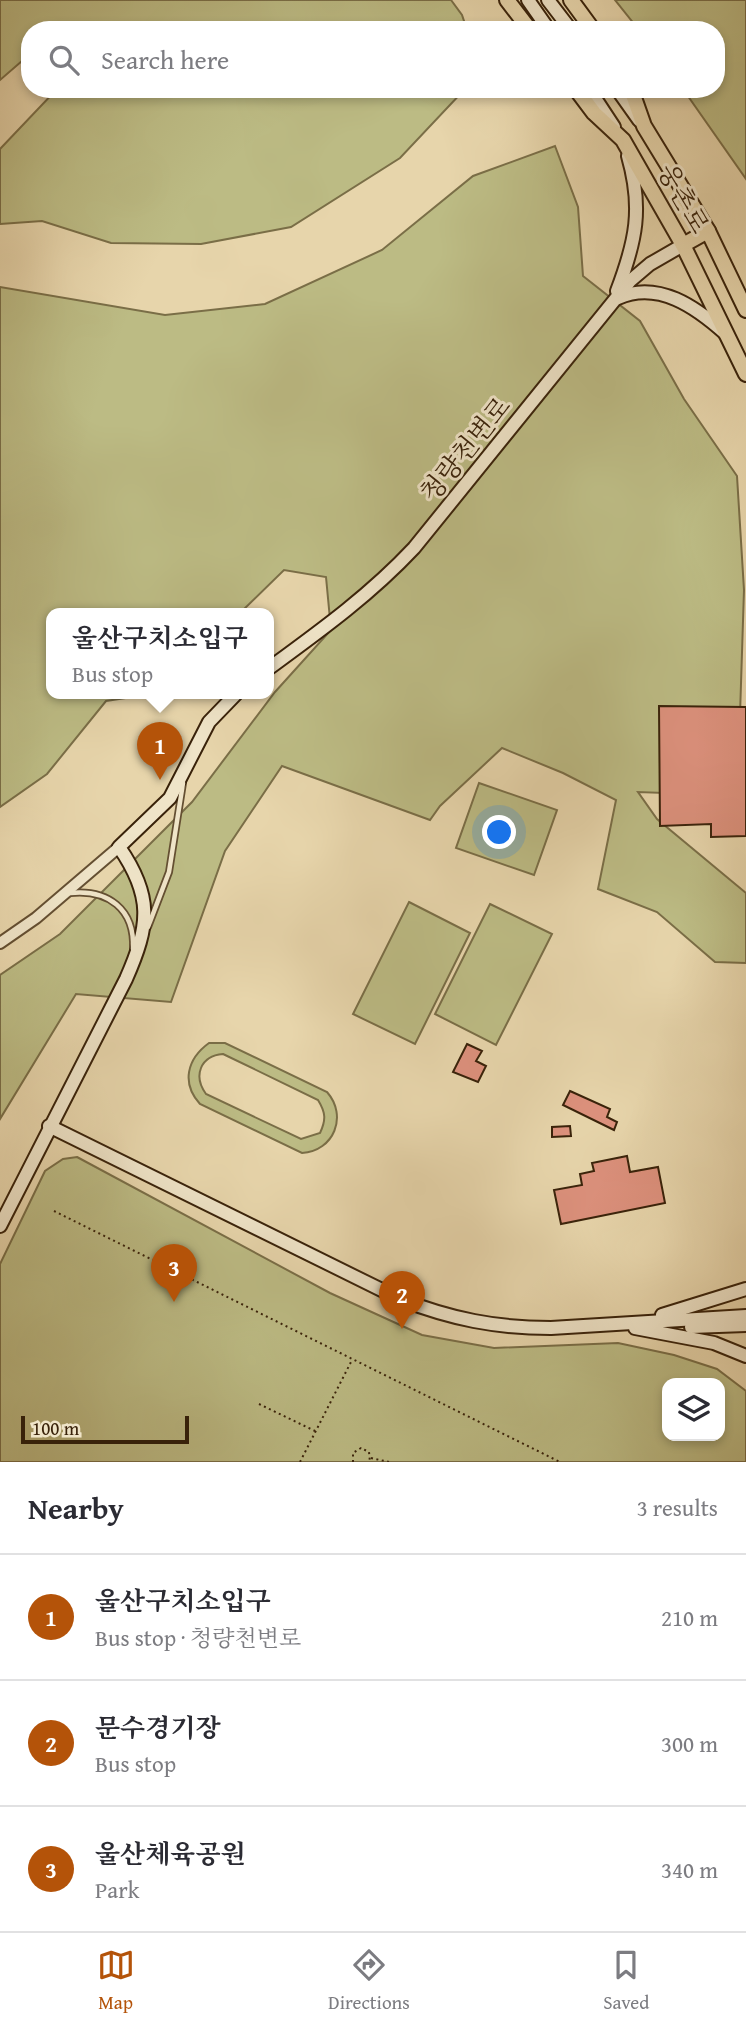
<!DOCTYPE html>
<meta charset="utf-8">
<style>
:root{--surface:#fff;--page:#f7f7f7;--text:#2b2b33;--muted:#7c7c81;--line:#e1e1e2;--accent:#b45309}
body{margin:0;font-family:"Gentium Book Plus","Noto Serif KR",serif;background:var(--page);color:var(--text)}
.controls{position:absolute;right:21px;bottom:21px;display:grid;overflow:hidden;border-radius:14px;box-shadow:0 4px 10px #0003}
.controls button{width:63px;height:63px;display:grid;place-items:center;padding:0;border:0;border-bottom:2px solid var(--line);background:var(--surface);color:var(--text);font:35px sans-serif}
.scale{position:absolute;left:21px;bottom:18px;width:168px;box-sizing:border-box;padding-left:7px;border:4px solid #39220a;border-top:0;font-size:19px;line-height:24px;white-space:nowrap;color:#39220a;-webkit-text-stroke:5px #efe4c8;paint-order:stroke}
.you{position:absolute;left:500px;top:833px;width:24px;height:24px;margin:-18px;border:5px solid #fff;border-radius:50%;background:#1a73e8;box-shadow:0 0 0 10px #1a73e833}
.badge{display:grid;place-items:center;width:46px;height:46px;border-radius:50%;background:var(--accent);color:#fff;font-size:23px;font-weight:700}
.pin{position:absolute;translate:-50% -58px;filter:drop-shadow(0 2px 4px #0008)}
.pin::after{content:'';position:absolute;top:37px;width:24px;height:21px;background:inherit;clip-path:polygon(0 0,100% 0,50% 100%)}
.popup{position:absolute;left:46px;top:608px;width:228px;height:91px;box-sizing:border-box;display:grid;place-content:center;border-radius:14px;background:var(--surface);filter:drop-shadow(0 2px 5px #0005);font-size:23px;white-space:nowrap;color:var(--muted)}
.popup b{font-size:26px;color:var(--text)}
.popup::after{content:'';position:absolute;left:50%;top:100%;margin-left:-14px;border:14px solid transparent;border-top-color:var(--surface)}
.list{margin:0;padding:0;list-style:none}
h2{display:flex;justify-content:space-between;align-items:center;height:91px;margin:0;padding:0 28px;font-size:30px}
h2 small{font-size:23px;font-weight:400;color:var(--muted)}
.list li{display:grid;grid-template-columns:46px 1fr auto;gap:21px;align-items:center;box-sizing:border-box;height:126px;padding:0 28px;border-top:2px solid var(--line)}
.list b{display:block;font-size:26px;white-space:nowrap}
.list p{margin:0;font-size:23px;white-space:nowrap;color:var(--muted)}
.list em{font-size:23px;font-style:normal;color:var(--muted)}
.icon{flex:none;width:38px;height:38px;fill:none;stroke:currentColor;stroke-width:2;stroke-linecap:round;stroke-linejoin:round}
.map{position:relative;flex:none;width:746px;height:1462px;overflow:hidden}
.search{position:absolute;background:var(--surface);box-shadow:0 4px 10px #0003;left:21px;right:21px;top:21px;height:77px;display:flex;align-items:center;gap:18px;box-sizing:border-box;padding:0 24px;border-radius:28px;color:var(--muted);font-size:26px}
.sheet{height:469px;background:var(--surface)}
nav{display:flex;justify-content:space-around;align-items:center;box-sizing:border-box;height:98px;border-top:2px solid var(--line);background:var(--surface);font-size:19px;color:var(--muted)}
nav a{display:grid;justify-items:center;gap:4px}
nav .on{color:var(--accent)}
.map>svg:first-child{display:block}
.green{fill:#bcbb84;stroke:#7a6e47;stroke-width:2;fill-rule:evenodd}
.building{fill:#dd917d;stroke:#39220a;stroke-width:2}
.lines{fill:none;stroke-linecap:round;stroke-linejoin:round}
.service-casing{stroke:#644f32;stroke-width:8}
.tertiary-casing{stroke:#644f32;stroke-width:14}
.secondary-casing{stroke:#39220a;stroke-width:16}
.primary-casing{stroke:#39220a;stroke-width:18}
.path{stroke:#39220a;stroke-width:2;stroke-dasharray:2 3.5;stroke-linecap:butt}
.service{stroke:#efe4c8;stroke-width:4.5}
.tertiary{stroke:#efe4c8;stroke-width:10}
.secondary{stroke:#efe4c8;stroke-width:12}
.primary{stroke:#e7d5ab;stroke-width:14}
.labels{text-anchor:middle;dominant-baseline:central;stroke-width:6;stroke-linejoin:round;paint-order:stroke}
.street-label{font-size:26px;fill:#39220a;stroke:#efe4c8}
</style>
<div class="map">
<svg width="746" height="1462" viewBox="0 0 746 1462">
<rect width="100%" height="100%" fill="#e7d5ab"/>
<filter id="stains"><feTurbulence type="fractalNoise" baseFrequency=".00286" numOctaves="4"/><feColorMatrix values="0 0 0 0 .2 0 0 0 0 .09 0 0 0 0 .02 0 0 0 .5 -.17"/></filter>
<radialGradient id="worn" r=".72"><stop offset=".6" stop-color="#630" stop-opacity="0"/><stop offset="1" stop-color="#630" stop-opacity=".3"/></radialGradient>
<g class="green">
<path d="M0 0H451L462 15 467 30H30V54L0 80Z"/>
<path d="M615 0H746V179L683 89H716V30H639Z"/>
<path d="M57 89H465L400 158 291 227 201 244 111 243 42 221 0 224V149Z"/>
<path d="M555 146 578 207 583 276 640 321 684 399 737 476 744 590 739 746 721 795 638 792 657 819 746 893V963L715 962 657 912 598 889 616 800 563 773 502 748 440 806 430 820 282 766 225 851 171 1002 76 994 0 1119V975L60 934 192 802 275 692 331 630 326 577 284 570 239 614H52V694H152L106 701 47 774 0 807V287L165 315 265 304 382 250 473 176Z"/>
<path d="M479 783 557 810 534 875 456 848Z"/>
<path d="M409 902 470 933 415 1044 353 1014Z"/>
<path d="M490 904 552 934 496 1045 435 1014Z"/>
<path d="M209 1043H225L327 1092C348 1116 334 1151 302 1153L200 1104C181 1083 187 1059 209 1043ZM223 1054 318 1100C326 1113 326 1120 320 1133L301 1139 206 1094C193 1076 200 1056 223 1054Z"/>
<path d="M77 1157 330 1293 422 1335 494 1348 618 1343 674 1355 717 1369 746 1391V1462H0V1264L45 1171 63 1159ZM667 1383H720V1436H667Z"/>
</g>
<g class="building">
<path d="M659 706 746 707V836L711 837V824L660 826Z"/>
<path d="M467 1044 482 1051 476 1061 486 1066 478 1082 453 1072Z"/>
<path d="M570 1091 610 1109 607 1117 617 1122 614 1130 563 1105Z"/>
<path d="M570 1126 571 1136 552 1137V1127Z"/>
<path d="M627 1156 630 1172 658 1167 665 1203 561 1224 554 1190 582 1185 580 1174 594 1171 592 1163Z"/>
</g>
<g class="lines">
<g class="service-casing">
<g id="service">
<path d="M70 893C108 889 135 909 133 949"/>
<path d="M148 927 169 872 183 783"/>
</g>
</g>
<g class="tertiary-casing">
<path id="tertiary" d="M0 943 36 918 119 847"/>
</g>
<g class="secondary-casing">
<g id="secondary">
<path d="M528 0 549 30"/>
<path d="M548 0 571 30"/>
<path d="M589 89 614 127"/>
<path d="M617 89 639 120"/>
<path d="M617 291C636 241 643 208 628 156"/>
<path d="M618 298C658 280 696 307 726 334"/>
<path d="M268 669C320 631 370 595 414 548L630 281 650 264 683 245"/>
<path d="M49 1126 400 1299C451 1319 496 1328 551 1328L746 1316"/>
<path d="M0 1226 126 979C150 925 153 896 119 847L170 798 209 722 236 694"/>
<path d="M662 1315 746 1289"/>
<path d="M691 1327 746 1325"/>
<path d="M635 1328 714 1343 746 1356"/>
</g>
</g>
<g class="primary-casing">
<g id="primary">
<path d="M507 0 530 30"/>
<path d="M571 0 593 30"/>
<path d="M576 89 594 113 623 140 683 245 746 374"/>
<path d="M631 89 644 126 708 231 746 310"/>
<path d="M683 245 708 231"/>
</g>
</g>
<g class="path">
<path d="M54 1211 560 1462"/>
<path d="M259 1404 315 1431"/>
<path d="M371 1458 389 1462"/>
<path d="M300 1462 352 1360"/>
<path d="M353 1462V1453L361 1448 369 1452 370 1462"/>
</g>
<use href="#service" class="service"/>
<use href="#tertiary" class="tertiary"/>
<use href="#secondary" class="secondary"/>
<use href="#primary" class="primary"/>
</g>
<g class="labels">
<g class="street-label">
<text transform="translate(684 198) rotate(60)">웅촌로</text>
<text transform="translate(465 449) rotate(-51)">청량천변로</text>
</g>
</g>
<rect width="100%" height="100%" filter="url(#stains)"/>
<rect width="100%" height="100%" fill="url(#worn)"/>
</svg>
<div class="controls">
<button><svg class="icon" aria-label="layers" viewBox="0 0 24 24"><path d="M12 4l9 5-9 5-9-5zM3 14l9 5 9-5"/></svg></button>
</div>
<div class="scale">100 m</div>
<div class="you"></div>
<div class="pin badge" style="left:160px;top:780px">1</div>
<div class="popup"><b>울산구치소입구</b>Bus stop</div>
<div class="pin badge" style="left:402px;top:1329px">2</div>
<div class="pin badge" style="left:174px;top:1302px">3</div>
<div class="search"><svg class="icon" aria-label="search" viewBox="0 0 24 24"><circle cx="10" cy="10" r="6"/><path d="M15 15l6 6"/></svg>Search here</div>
</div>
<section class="sheet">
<h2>Nearby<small>3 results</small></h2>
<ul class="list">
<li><span class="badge">1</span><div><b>울산구치소입구</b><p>Bus stop · 청량천변로</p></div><em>210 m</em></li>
<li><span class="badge">2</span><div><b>문수경기장</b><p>Bus stop</p></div><em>300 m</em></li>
<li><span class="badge">3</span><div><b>울산체육공원</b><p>Park</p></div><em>340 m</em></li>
</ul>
</section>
<nav>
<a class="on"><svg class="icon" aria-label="map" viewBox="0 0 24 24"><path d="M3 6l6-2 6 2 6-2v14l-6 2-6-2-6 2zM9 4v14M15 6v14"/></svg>Map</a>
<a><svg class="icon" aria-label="directions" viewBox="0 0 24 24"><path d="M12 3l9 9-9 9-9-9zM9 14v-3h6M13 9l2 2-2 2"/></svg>Directions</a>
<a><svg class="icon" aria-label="saved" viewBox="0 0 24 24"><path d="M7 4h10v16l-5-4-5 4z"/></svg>Saved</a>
</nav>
